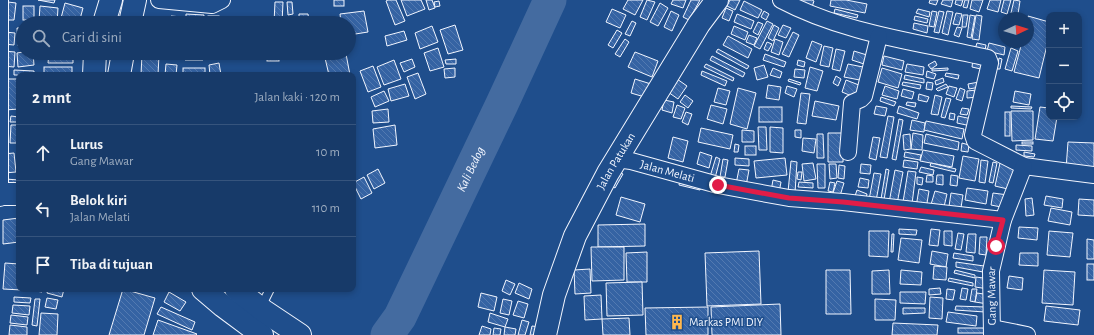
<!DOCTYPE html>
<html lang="id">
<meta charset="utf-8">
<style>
:root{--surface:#173a69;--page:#20416f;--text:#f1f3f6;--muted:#9eadc0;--line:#36547d}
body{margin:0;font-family:"Alegreya Sans",sans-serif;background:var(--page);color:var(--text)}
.controls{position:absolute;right:12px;top:12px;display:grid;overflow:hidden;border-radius:8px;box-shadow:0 2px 6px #0003}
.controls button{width:36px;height:36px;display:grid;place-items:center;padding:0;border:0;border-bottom:1px solid var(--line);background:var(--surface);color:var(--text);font:20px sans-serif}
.compass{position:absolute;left:998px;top:12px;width:36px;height:36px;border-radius:50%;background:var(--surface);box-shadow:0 2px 6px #0003;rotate:86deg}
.stop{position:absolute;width:12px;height:12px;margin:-9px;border:3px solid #e11d48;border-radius:50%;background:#fff}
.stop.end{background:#e11d48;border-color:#fff;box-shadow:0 1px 4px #0008}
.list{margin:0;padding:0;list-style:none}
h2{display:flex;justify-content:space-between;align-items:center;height:52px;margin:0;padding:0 16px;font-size:17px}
h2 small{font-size:13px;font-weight:400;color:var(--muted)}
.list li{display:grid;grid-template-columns:26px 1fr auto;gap:12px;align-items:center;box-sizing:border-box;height:56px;padding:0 16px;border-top:1px solid var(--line)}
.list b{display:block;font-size:15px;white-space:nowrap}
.list p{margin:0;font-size:13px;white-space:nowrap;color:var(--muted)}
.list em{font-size:13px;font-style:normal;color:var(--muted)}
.icon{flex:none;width:22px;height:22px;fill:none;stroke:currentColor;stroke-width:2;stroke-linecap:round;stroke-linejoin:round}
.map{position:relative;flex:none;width:1094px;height:335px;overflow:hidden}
.search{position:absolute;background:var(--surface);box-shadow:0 2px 6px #0003;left:16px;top:16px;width:340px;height:44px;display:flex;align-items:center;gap:10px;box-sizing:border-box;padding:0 14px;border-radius:22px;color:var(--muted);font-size:15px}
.panel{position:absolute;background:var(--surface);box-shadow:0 2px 6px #0003;left:16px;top:72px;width:340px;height:220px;border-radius:8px}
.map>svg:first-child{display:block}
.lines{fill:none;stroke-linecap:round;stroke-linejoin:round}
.river{stroke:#446ba0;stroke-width:33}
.building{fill:url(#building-back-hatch);stroke:#f2f6ff}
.lane-casing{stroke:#f2f6ff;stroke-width:10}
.street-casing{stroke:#f2f6ff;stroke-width:18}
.secondary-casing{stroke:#f2f6ff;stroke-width:24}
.highway-casing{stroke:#f2f6ff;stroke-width:24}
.lane{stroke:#1f4e8c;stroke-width:8}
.street{stroke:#1f4e8c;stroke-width:16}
.secondary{stroke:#1f4e8c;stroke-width:22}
.highway{stroke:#1f4e8c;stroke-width:22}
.route{stroke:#e11d48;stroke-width:5}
.labels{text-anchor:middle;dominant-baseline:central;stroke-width:3;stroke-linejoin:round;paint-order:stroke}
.street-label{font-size:12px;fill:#f2f6ff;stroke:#1f4e8c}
.poi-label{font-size:12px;fill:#f2f6ff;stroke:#1f4e8c;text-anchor:start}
.water-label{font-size:13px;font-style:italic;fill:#f2f6ff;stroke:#1f4e8c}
</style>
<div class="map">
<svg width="1094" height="335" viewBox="0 0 1094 335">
<defs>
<pattern id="building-back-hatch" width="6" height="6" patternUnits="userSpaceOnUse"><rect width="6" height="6" fill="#3563a3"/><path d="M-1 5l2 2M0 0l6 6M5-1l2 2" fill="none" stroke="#537ab1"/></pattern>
</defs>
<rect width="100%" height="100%" fill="#1f4e8c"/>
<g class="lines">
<path class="river" id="s1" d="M387 335 400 317 502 104 550 0"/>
</g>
<g class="building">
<path d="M38 0H55L54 3Z"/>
<rect x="334" y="0" width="10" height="6"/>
<path d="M388 0H396L405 21 395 25 386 1Z"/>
<path d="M401 0H421L425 9 407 16Z"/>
<path d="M426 0H432L435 8 429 10Z"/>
<path d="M628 0H643L635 15 623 9Z"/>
<path d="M647 0 655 2 647 20 640 17Z"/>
<path d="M673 0H686L683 8 671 4Z"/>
<path d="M691 0H700L689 20 683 17Z"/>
<path d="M730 0H740L735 10 727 6Z"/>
<path d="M793 0H812L814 1 812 7Z"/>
<path d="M831 0H846L867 4 865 13 830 6Z"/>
<path d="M930 0H938L936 5 929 3Z"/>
<path d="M943 0H953L951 7 941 4Z"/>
<path d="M956 0H963L961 6 955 4Z"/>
<path d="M965 0H969L967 8 963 7Z"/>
<path d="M972 0H983L979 12 970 9Z"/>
<path d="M990 0H1001L998 12 987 9Z"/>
<path d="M1004 0H1011L1007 14 1001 12Z"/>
<path d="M1014 0 1020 1 1018 14 1011 13Z"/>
<path d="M439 1 440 6 435 7 434 2Z"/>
<path d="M744 1 762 10 758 18 740 10Z"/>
<path d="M8 2 16 3 14 20H7Z"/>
<path d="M275 2H283L282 23H274Z"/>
<path d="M287 2H292L293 14 288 15Z"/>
<path d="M65 3 83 8 79 23 61 18Z"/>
<path d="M660 3 668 8 658 26 650 22Z"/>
<rect x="23" y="6" width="11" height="14"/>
<path d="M40 6 58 8 57 23 39 21Z"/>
<path d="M726 8 733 11 729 21 722 18Z"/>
<path d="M612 9 626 15 620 28 606 22Z"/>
<path d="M835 9 858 15 857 18 834 13Z"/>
<path d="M918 9 930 12 929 17 916 13Z"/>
<path d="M364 11 368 32 349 35V23H341L340 14Z"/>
<path d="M671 11 679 15 672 31 664 27Z"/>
<path d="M764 11 769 14 766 20 761 17Z"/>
<path d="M932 11 937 12 934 27 929 26Z"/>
<path d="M939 11 944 12 939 33 934 32Z"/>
<path d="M947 11 953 12 948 35 942 33Z"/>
<path d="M956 13 962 14 959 25 953 24Z"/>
<path d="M186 14 204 15 203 23H186Z"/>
<path d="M299 14H308L309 22H299Z"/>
<path d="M737 14 754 21 751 29 734 22Z"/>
<path d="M963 15H968L966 27H962Z"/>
<path d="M970 15 975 16 971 38 967 37Z"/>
<path d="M976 15 982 16 979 40 972 39Z"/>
<path d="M171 16 182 17 181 23H171Z"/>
<rect x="208" y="16" width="11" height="7"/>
<path d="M915 16 928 19 927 23 914 20Z"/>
<path d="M1028 16 1049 22V37L1039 78 1014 72 1022 42H1028Z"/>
<path d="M274 18V23H266L265 19Z"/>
<path d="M632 21 636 23 630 36 625 34Z"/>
<path d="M767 21 773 24 760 49 754 46Z"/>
<path d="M758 22 763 24 758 35 753 32Z"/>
<path d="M914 23 928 26 927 33 913 29Z"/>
<path d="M455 25 463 50 448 54 440 30Z"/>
<path d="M774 25 779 28 773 41 768 38Z"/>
<path d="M783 25 791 28 786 38 778 35Z"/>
<path d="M432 26 438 42 420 49 415 33Z"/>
<path d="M734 26 748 32 745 40 731 34Z"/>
<path d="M957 27 962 28 959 37 954 35Z"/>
<path d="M17 28H23V46H18Z"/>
<path d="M617 30 622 33 613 48 608 45Z"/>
<path d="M404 31 407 40 387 46 385 36Z"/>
<path d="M5 32 15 33 14 45 3 44Z"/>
<path d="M793 32 799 35 789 57 782 54Z"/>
<path d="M749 35 757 38 754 45 746 42Z"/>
<path d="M728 36 752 49 748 58 723 45Z"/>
<path d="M625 39 629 42 620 57 615 54Z"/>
<path d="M775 39 783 42 779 55 771 52Z"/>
<path d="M812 41 822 45 816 62 806 58Z"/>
<path d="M767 42 772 44 768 51 764 49Z"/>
<path d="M977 43 986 45 985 50 975 49Z"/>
<path d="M989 43 1005 47 1004 55 987 51Z"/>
<path d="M824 46 833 48 829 67 820 65Z"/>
<path d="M438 48 444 67 430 71 424 53Z"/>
<path d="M1011 48 1018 51 1012 71 1005 69Z"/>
<path d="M718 49 749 66 747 69 716 52Z"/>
<path d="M836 49 845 51 840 71 832 69Z"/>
<path d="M3 51 15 52 14 67 3 66Z"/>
<path d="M854 51 870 56 867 65 852 60Z"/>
<path d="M23 52 33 53 34 65 18 67 17 53Z"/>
<path d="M635 52 658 61 652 77 628 67Z"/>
<path d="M49 53H73V63H48Z"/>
<path d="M167 53H177L176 58 166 57Z"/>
<path d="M185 53H202L203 60H185Z"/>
<rect x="267" y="53" width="12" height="8"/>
<path d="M300 53H312L313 58 301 59Z"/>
<path d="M142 54 159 55 158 75H141Z"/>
<path d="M346 54 350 75H329L325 58Z"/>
<path d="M765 54 786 62 784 67 763 60Z"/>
<path d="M712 56 745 73 743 77 710 60Z"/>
<path d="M884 56 904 61 902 70 882 65Z"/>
<path d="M999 58 1002 59 1000 69H997Z"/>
<path d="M412 59 415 67 404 72 400 63Z"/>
<path d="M456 59V64H446L445 60Z"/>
<path d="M973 59 987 62 985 70 972 67Z"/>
<path d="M394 60 401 79 384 85 377 67Z"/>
<path d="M798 60 805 62 804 67 797 65Z"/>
<path d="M935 61 937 65 931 69 928 65Z"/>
<path d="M219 63 221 75H210L209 65Z"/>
<path d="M166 64 177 65 176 75H165Z"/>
<path d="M706 64 734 78 733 81 704 67Z"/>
<path d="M848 64 868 68 865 81 844 77Z"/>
<path d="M907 64 924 67 923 75 905 72Z"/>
<path d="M764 65 768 77 757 80 754 68Z"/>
<path d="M373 66 381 87 368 92 360 71Z"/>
<rect x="44" y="67" width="28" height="8"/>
<path d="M810 67 823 71 817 91 805 88Z"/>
<rect x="183" y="68" width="22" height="7"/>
<path d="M455 68V77L445 78 444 69Z"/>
<path d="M773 68 782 72 780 78 770 75Z"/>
<path d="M882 68 902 74 898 88 878 82Z"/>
<path d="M948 68V70L932 71V69Z"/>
<path d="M795 69 805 70 804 78 794 77Z"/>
<path d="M14 70 34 71V75H14Z"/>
<path d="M702 71 727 81 725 86 701 75Z"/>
<path d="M927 71 936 74 934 79 926 77Z"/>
<path d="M418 73 426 94 415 99 407 77Z"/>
<path d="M946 73 959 75 958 79 945 76Z"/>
<path d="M905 75 924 79V83L904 79Z"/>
<path d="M836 76 841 79 838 86 833 83Z"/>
<path d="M943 78 944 82 936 85 935 81Z"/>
<path d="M4 79H18L19 109 5 110Z"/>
<path d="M635 79 651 84 648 98 631 93Z"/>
<path d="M677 79 687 86 678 99 668 92Z"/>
<path d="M789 79 801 83 800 85 788 81Z"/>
<path d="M846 80 864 87 859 99 842 92Z"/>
<path d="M903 82 921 85 920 89 902 85Z"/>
<path d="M927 82 933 83 932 90 926 89Z"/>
<path d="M979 82 980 87 969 89 968 84Z"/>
<path d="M405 84 409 96 391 101 388 89Z"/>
<path d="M946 84 948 87 938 91 936 89Z"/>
<path d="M768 85 781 87 779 100 766 98Z"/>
<path d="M787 86 797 89 794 97 785 93Z"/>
<path d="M885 86 899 91 897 99 882 95Z"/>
<path d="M949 86 957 88 954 97 946 94Z"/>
<path d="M718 88 730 91 726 105 714 102Z"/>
<path d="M738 88 756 93 747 129 730 124Z"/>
<path d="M960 88 965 90 962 101 956 99Z"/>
<path d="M903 89 914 92 912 99 901 96Z"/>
<path d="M977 90 978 97 967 98V91Z"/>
<path d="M384 91 389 101 375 107 371 97Z"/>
<path d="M1015 91 1031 94 1029 105 1013 102Z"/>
<path d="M801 93 810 94 806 124 797 123Z"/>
<path d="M919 94 929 97 927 102 918 100Z"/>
<path d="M685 95 693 101 688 108 680 102Z"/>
<path d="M935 95 942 97 938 115 931 114Z"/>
<path d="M881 97 896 102 894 106 880 101Z"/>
<path d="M946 98 951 99 945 118 941 117Z"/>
<path d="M664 100 674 102 672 113 662 110Z"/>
<path d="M815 101 839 106 836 120 812 116Z"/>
<path d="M907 102 916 103 915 107 906 105Z"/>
<path d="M677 105 685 108 681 119 673 117Z"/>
<path d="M711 105 727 109 723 124 707 119Z"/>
<path d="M876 106 887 108 885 116 874 114Z"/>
<path d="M899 106 919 113 917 119 897 113Z"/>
<path d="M1011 106 1032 107 1031 109 1011 108Z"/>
<rect x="759" y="107" width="23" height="15"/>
<path d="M1040 107 1049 108V117H1057L1053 141 1035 139Z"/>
<path d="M962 108 969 109 967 115 960 114Z"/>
<path d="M388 109 389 122 373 123 372 111Z"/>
<path d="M1011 111H1033V140L1012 141Z"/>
<path d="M686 112 692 114 688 125 682 122Z"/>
<rect x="1005" y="112" width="5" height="24"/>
<path d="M950 113 955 114 954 120 949 119Z"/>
<path d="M11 116 19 117V122H10Z"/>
<path d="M888 116 894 117 887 158 880 157Z"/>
<path d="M958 116 972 119 971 126 957 123Z"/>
<path d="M899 119 903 120 896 160 892 159Z"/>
<path d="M912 120 925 123 924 132 910 130Z"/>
<path d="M926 121 964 129 962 139 924 130Z"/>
<path d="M11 125H19V143H10Z"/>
<path d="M395 125 397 145 375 148 373 129Z"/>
<path d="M758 127H766L767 150H759Z"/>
<path d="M770 127 783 128V153L770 152Z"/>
<path d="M701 128 733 135 730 149 698 142Z"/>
<path d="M742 130 754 131V142H742Z"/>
<path d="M795 130H801V138L795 137Z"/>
<path d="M828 133H844L843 162H828Z"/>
<path d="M913 133 923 135 922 150 911 149Z"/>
<path d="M817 134H823L824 158H817Z"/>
<path d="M910 134 911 149 904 150 903 135Z"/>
<path d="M926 134 959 142 958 150 924 143Z"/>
<path d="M673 137 688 141 683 162 668 158Z"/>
<path d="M873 137 880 138 876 160 869 158Z"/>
<path d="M803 138 816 139 814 153 802 151Z"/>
<rect x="1022" y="142" width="11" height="2"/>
<path d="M1068 142 1094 143V171L1066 169Z"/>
<path d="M962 143 969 145 968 152 961 151Z"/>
<path d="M735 144 739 145 738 152H734Z"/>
<path d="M1016 145 1032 146V151L1016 150Z"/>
<rect x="745" y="146" width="11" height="9"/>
<path d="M923 150 954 156 952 167 920 161Z"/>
<path d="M700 152 712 156 709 168 697 164Z"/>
<path d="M905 152 921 155 920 160 904 157Z"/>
<path d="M1024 152 1035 154 1034 157 1024 156Z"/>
<path d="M14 153 16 172 4 173 3 154Z"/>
<path d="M963 156 979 159 975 181 959 178Z"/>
<path d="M716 157 720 159 714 182 709 180Z"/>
<path d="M735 158 749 159V166L735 165Z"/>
<path d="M785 158 787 175 756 178 754 161Z"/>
<path d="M723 159 728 160 725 177H720Z"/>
<path d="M904 160 918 162 917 169 903 167Z"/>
<path d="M981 160 988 161 985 183 979 182Z"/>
<path d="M791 161 797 162 795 193 788 192Z"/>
<path d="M993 162 997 163 993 183 989 182Z"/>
<path d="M813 163 816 179 804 181 802 164Z"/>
<path d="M931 163 956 169 955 172 930 166Z"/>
<path d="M1000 163 1017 167 1012 190 995 186Z"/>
<path d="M817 164H825V188H818Z"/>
<path d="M829 164H836L837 178 830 179Z"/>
<path d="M861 164 871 165 870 174 860 173Z"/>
<path d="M839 165 845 166 844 179 838 178Z"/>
<path d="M921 167 934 170 933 175 919 172Z"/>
<path d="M378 169 385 183 374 189 367 175Z"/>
<path d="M739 169 749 170 746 186 736 184Z"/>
<path d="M886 169 889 170 884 200 881 199Z"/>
<path d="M895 170 903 172 897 204 889 203Z"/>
<path d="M617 171 623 174 615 188 610 185Z"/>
<path d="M908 171 916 172 912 204 903 202Z"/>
<path d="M798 172H802L801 180 797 179Z"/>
<path d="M874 173 881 174 876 201 869 200Z"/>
<path d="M927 175 933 176V182H926Z"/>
<path d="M937 175H943V185L936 184Z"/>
<path d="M951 175 958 176 957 186 950 185Z"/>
<path d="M364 177 372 193 361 199 353 183Z"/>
<path d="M917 177 923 178 922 185 917 184Z"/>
<path d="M860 178 869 180 868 188 858 187Z"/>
<path d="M5 179 19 180V192L5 190Z"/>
<path d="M680 179 702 185 700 190 679 185Z"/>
<path d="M773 180 781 182 779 193 771 191Z"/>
<path d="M837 181 844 183 839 199 832 196Z"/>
<path d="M799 182 813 183V188L798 187Z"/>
<path d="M830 182 835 183 833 192 828 191Z"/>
<path d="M967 188 988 191 986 204 965 200Z"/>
<path d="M919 189 929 191 926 209 916 207Z"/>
<path d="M857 190 867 194 865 202 854 199Z"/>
<path d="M935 191 947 194 943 211 930 208Z"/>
<path d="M951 193 963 195 960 214 948 213Z"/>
<path d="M993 193 1008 195 1006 208 991 205Z"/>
<path d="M1046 196 1063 199 1062 208 1044 205Z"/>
<path d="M621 197 645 204 640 222 616 215Z"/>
<path d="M1032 198 1034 215 1026 216 1025 199Z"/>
<path d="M1079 199 1094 200V216L1078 215Z"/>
<path d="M1051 208 1072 212 1070 225 1048 221Z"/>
<path d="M19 218V242L3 244V220Z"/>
<path d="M645 224V246L598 247V225Z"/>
<path d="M1019 227 1038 228 1037 240 1018 238Z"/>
<path d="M899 229 917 230 916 235 899 234Z"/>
<path d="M931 229 940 230 938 246 929 245Z"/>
<path d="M869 231H889L888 257 869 256Z"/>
<path d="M944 231H952V246L944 245Z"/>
<path d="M1049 231 1073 233 1070 257 1047 255Z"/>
<path d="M958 233 964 234 961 250 955 249Z"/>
<path d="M892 234H894L893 252H891Z"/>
<path d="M968 234H976L975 253 966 252Z"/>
<path d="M980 237H987L986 255 979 254Z"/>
<path d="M901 238 922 240 919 263 898 260Z"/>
<path d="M1087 239 1094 240V259H1087Z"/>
<path d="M591 247H624V280L592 281Z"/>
<path d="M759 251 761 304 707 306 705 253Z"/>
<path d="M932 251 948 254 946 267 930 264Z"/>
<path d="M647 252V282H627L626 253Z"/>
<path d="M954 253 973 256V261L953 258Z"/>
<path d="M1020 253H1038V266L1019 265Z"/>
<path d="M956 262 984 266 983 272 956 267Z"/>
<path d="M5 263 19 264V289H22V290L3 289Z"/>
<rect x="1087" y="264" width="7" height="16"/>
<path d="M934 266 947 267 946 280 933 279Z"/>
<path d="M590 269 591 293 575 294 574 270Z"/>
<path d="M826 270H850L851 314H826Z"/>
<path d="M889 270 890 294H872V271Z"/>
<path d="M901 270 922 272 921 285 900 284Z"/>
<path d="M955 270 975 275V278L954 273Z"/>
<path d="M1044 270 1075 272 1073 305 1042 303Z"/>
<path d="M1009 276 1023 278 1022 290 1007 288Z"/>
<path d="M976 277 990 279 989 289 975 287Z"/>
<path d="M949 278 973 283V286L948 281Z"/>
<path d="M506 280 515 284 510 295 502 291Z"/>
<path d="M642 282 643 315 607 316 606 283Z"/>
<path d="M519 283 532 289 529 299 515 293Z"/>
<path d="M940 288 941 294 929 295V289Z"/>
<path d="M962 288 968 289 966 300 960 299Z"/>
<path d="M29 289H43L42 292 29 290Z"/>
<path d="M48 289H64L62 297 47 293Z"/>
<path d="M123 289 155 298 144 335H109Z"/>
<path d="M947 289 955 290 953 300 946 299Z"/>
<path d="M972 289H977L975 302 970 301Z"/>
<path d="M169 292 186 302 180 311 164 302Z"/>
<path d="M900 292H926L925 304 900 303Z"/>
<path d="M481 293 497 297 494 311 478 307Z"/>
<path d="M977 293 990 295 988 304 975 302Z"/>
<path d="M601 295 602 319 585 320 584 296Z"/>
<path d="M14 297 31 298 30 303 14 302Z"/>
<path d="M930 297 943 298 942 319 929 318Z"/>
<path d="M47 298 58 300 56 309 45 307Z"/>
<path d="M35 299H40L37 326 32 325Z"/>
<path d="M503 299 512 301 509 315 500 313Z"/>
<path d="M875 299 896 300 895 320H875Z"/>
<path d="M518 301 528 304 524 318 513 315Z"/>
<path d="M780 304 781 335H712L711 307Z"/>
<path d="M13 305 30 306 29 315 12 313Z"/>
<path d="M956 306 985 307V312L955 310Z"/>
<path d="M1046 306 1080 310 1078 325 1044 321Z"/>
<path d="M161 307 195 322 192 330 157 314Z"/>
<path d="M708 307V335H646L645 308Z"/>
<path d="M903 308H925V313L903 314Z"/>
<path d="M948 312 977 316 976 326 946 322Z"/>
<path d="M41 313 58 314 57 335H39Z"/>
<path d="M490 313 508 319 505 327 488 322Z"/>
<path d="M11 315 28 317 27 325 10 323Z"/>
<path d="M629 318 630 335H603L602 319Z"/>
<path d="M158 320 197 334 196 335H153Z"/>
<path d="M522 320 529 322 525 335H518Z"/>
<path d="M893 323 938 325 937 335H892Z"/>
<path d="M10 325 27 327V335H9Z"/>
<path d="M482 326 491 329 490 335H479Z"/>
<path d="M532 326 540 327 538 335H530Z"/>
<path d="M505 327 516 329 515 335H504Z"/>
<path d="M494 328 501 329 500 335H493Z"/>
<rect x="958" y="328" width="26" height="5"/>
</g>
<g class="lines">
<g class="lane-casing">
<path id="lane" d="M261 307 270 289"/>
</g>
<g class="street-casing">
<g id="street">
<path d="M159 0 212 5 222 0"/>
<path d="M781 0C845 34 919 42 988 58L990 63 973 135 975 141 1024 166 1094 175"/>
<path d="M848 152 852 103 861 99 864 96 879 36"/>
<path id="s2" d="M616 159 631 161 718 185 789 198 843 202 1003 220"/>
<path d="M0 198V0"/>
<path d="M992 328 1027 335"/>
<path id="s3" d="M992 335 991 271 1003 220 1024 166"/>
</g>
</g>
<g class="secondary-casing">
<g id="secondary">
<path d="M0 194H19"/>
<path id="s4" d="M545 335 554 295 575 236 608 173 699 24 717 0"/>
</g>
</g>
<g class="highway-casing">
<g id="highway">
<path d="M104 23 111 0"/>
<path d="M130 23 135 0"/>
<path d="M94 75 95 53"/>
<path d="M119 75 123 53"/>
<path d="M203 289 223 306 262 335"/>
<path d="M236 289 264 311 300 335"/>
</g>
</g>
<use href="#lane" class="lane"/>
<use href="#street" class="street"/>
<use href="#secondary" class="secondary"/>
<use href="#highway" class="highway"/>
</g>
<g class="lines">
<path class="route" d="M718 185 789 198 843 202 1003 220 996 246"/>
</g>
<defs>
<g id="building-bare" transform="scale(1.2)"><path d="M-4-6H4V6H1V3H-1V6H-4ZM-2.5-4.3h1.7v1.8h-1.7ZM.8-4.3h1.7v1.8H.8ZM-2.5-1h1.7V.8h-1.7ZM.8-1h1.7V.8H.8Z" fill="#ffb74d" stroke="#1f4e8c" stroke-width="2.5" paint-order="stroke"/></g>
</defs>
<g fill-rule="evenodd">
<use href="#building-bare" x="677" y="322"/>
</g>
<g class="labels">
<g class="street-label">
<text stroke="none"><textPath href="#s4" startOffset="189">Jalan Patukan</textPath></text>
<text stroke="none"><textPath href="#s2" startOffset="53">Jalan Melati</textPath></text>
<text stroke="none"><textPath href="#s3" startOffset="39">Gang Mawar</textPath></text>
</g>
<g class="poi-label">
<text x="689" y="322">Markas PMI DIY</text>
</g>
<g class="water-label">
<text stroke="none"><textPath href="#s1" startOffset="186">Kali Bedog</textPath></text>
</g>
</g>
</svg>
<div class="controls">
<button>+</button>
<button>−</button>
<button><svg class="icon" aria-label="locate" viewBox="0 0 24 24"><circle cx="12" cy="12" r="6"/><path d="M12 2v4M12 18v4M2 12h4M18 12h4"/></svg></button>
</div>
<svg class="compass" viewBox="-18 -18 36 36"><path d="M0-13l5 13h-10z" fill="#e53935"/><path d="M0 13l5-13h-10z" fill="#9eadc0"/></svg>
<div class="stop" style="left:996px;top:246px"></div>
<div class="stop end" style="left:718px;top:185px"></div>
<div class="search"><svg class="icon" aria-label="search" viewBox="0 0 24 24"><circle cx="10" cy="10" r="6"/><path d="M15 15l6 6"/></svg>Cari di sini</div>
<section class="panel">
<h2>2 mnt<small>Jalan kaki · 120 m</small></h2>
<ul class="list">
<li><svg class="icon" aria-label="ahead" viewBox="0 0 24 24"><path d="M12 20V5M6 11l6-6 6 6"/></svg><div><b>Lurus</b><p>Gang Mawar</p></div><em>10 m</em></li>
<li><svg class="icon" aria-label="left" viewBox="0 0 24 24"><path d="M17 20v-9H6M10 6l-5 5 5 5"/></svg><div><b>Belok kiri</b><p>Jalan Melati</p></div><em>110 m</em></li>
<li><svg class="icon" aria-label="arrive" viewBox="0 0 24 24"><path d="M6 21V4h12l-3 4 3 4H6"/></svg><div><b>Tiba di tujuan</b></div></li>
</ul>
</section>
</div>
